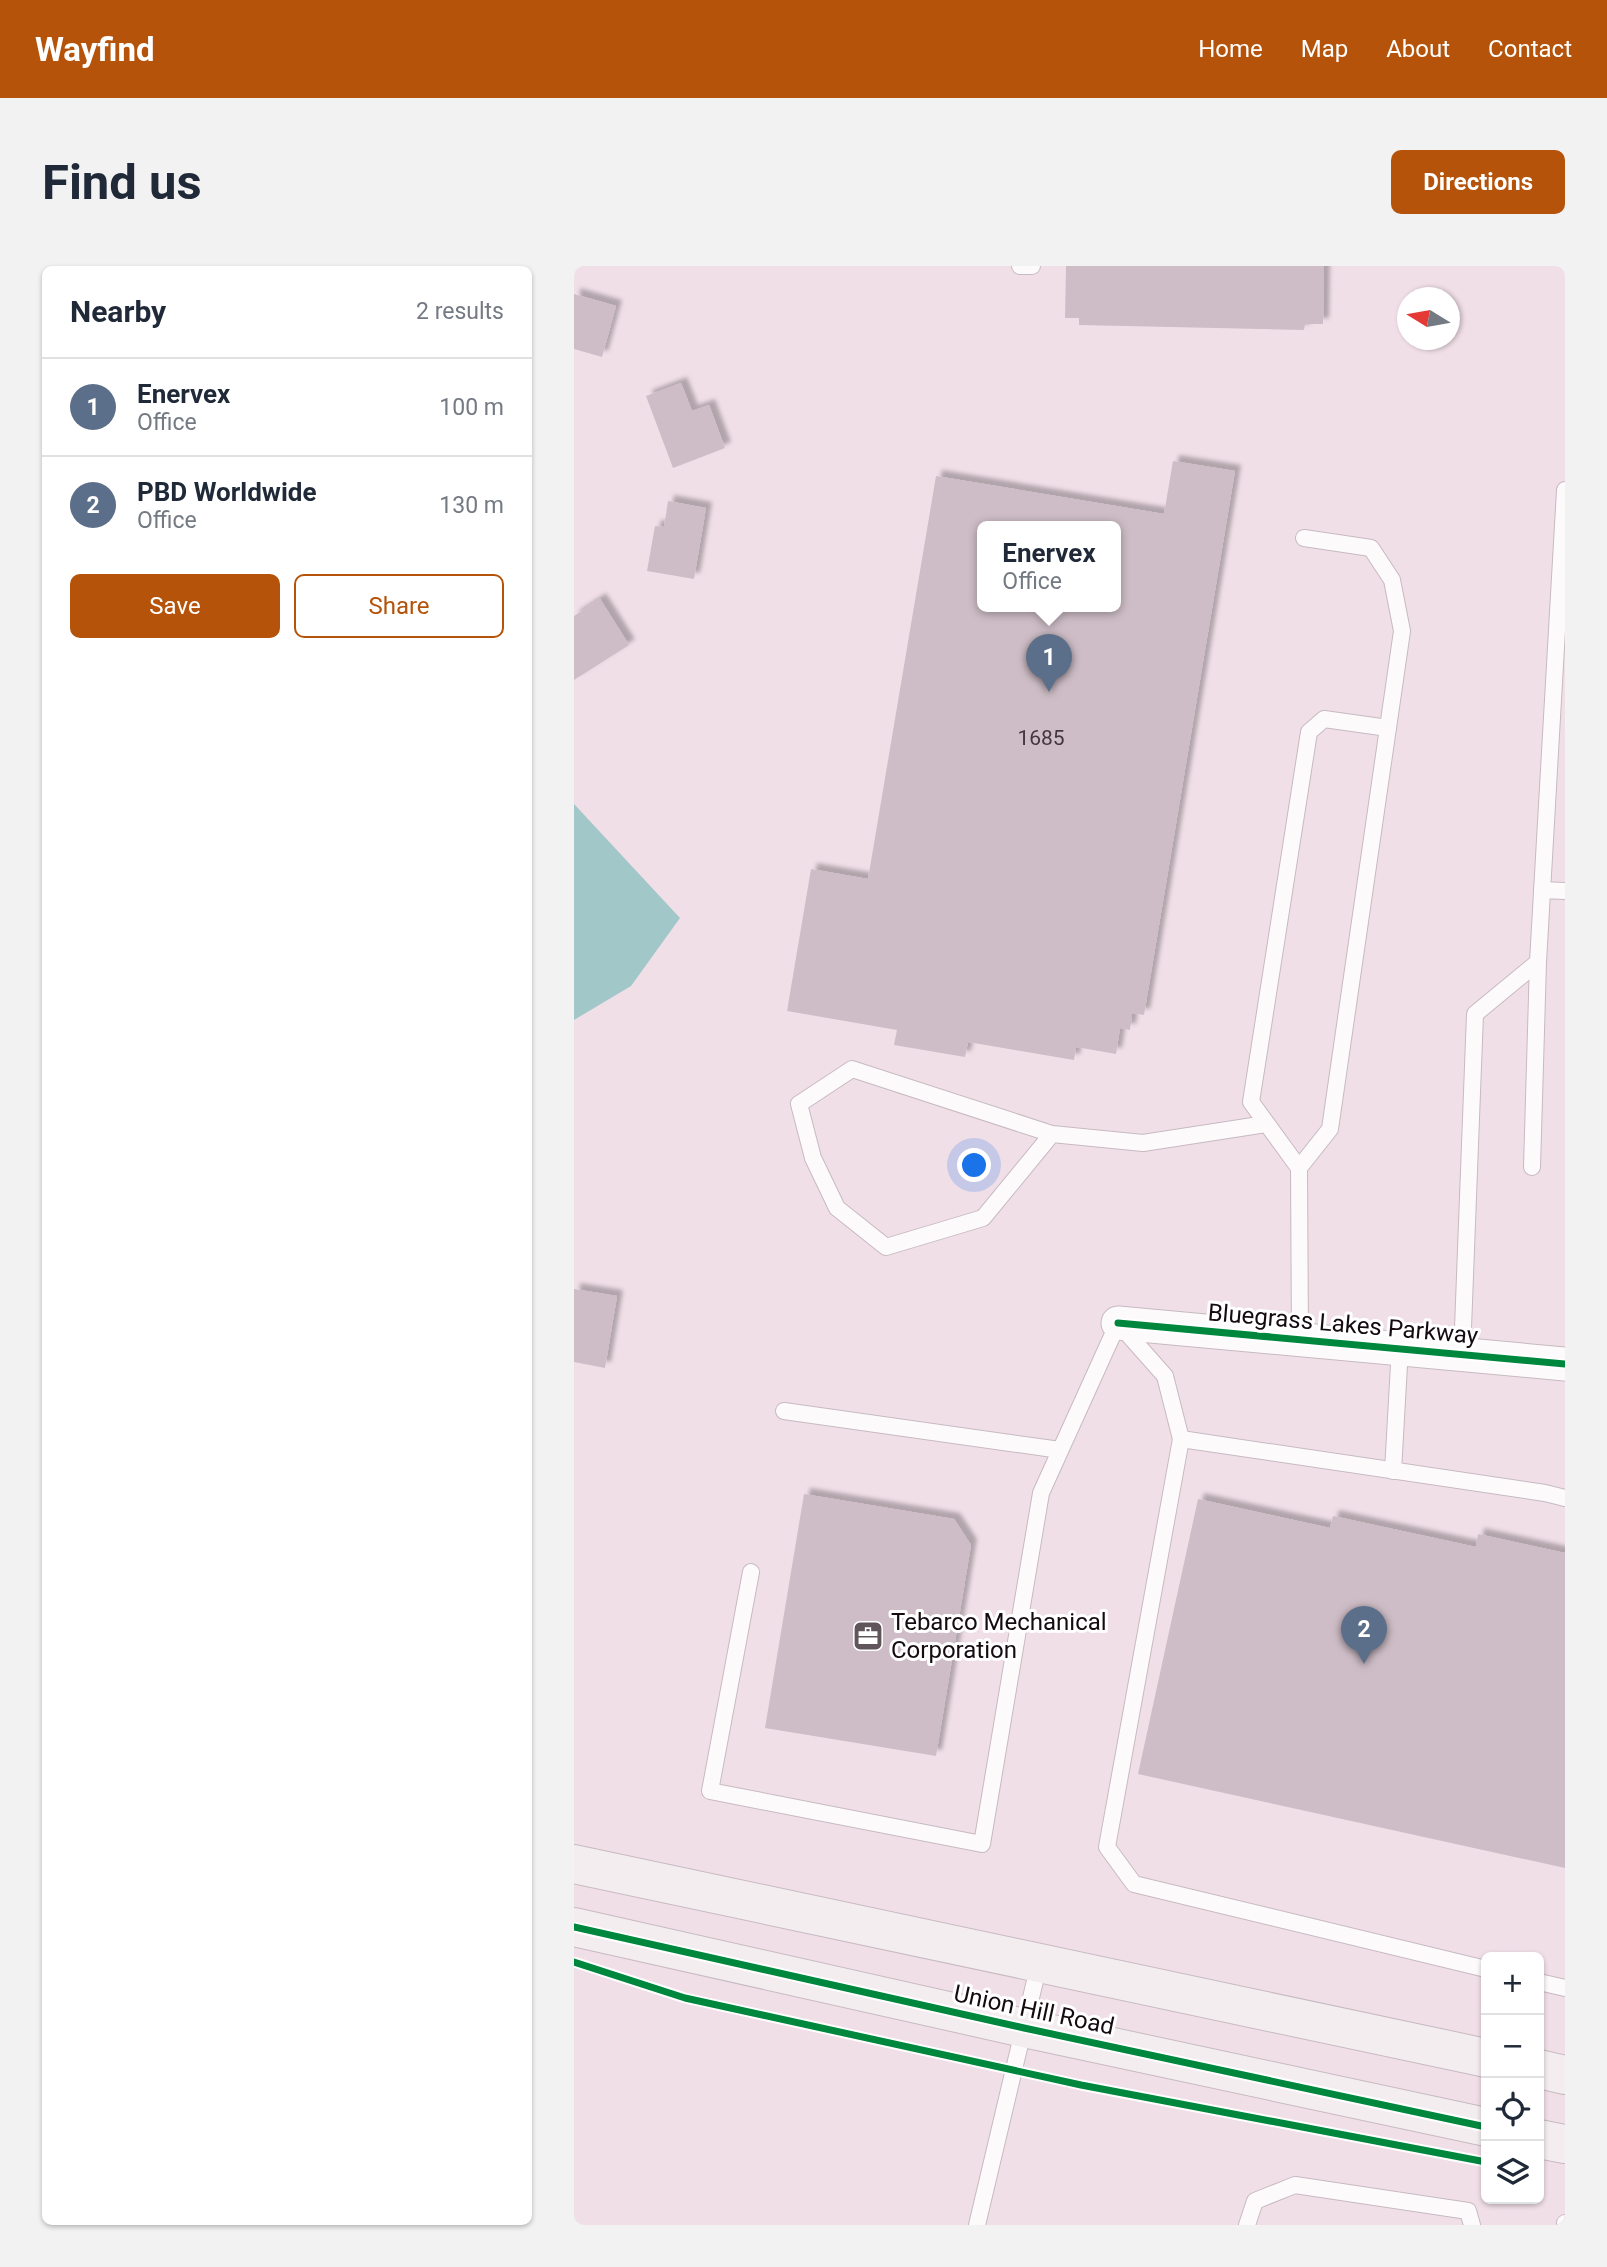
<!DOCTYPE html>
<meta charset="utf-8">
<style>
:root{--surface:#fff;--page:#f2f2f3;--text:#1f2937;--muted:#747a83;--line:#e0e1e3;--accent:#b45309}
body{margin:0;font-family:Roboto,sans-serif;background:var(--page);color:var(--text)}
.controls{position:absolute;right:21px;bottom:21px;display:grid;overflow:hidden;border-radius:10px;box-shadow:0 2px 5px #0004}
.controls button{width:63px;height:63px;display:grid;place-items:center;padding:0;border:0;border-bottom:2px solid var(--line);background:var(--surface);color:var(--text);font:35px sans-serif}
.compass{position:absolute;left:823px;top:21px;width:63px;height:63px;border-radius:50%;background:var(--surface);box-shadow:0 2px 5px #0004;rotate:281deg}
.you{position:absolute;left:401px;top:900px;width:24px;height:24px;margin:-18px;border:5px solid #fff;border-radius:50%;background:#1a73e8;box-shadow:0 0 0 10px #1a73e833}
.badge{display:grid;place-items:center;width:46px;height:46px;border-radius:50%;background:var(--accent);color:#fff;font-size:23px;font-weight:700}
.pin{position:absolute;translate:-50% -58px;filter:drop-shadow(0 2px 4px #0008)}
.pin::after{content:'';position:absolute;top:37px;width:24px;height:21px;background:inherit;clip-path:polygon(0 0,100% 0,50% 100%)}
.popup{position:absolute;left:403px;top:255px;width:144px;height:91px;box-sizing:border-box;display:grid;place-content:center;border-radius:10px;background:var(--surface);filter:drop-shadow(0 2px 5px #0005);font-size:23px;white-space:nowrap;color:var(--muted)}
.popup b{font-size:26px;color:var(--text)}
.popup::after{content:'';position:absolute;left:50%;top:100%;margin-left:-14px;border:14px solid transparent;border-top-color:var(--surface)}
.list{margin:0;padding:0;list-style:none}
h2{display:flex;justify-content:space-between;align-items:center;height:91px;margin:0;padding:0 28px;font-size:30px}
h2 small{font-size:23px;font-weight:400;color:var(--muted)}
.list li{display:grid;grid-template-columns:46px 1fr auto;gap:21px;align-items:center;box-sizing:border-box;height:98px;padding:0 28px;border-top:2px solid var(--line)}
.list b{display:block;font-size:26px;white-space:nowrap}
.list p{margin:0;font-size:23px;white-space:nowrap;color:var(--muted)}
.list em{font-size:23px;font-style:normal;color:var(--muted)}
.actions{display:flex;gap:14px;padding:21px 28px}
.actions a{flex:1;padding:16px 0;border:2px solid var(--accent);border-radius:10px;text-align:center;font-size:24px;color:var(--accent)}
.actions .main{background:var(--accent);color:#fff}
.icon{flex:none;width:38px;height:38px;fill:none;stroke:currentColor;stroke-width:2;stroke-linecap:round;stroke-linejoin:round}
.map{position:relative;flex:none;width:991px;height:1959px;overflow:hidden;border-radius:10px}
header{display:flex;align-items:center;gap:42px;box-sizing:border-box;height:98px;padding:0 35px;background:var(--accent);color:#fff}
header strong{font-size:33px}
nav{display:flex;gap:38px;margin-inline-start:auto;font-size:24px}
.intro{display:flex;align-items:center;justify-content:space-between;box-sizing:border-box;height:168px;padding:0 42px}
h1{margin:0;font-size:49px}
.button{padding:18px 32px;border-radius:10px;background:var(--accent);color:#fff;font-size:24px;font-weight:700}
main{display:flex;gap:42px;padding:0 42px}
aside{flex:1;background:var(--surface);border-radius:10px;box-shadow:0 2px 5px #0004}
.map>svg:first-child{display:block}
.water{fill:#a1c7c9}
.building{fill:#cebdc6;fill-rule:evenodd;filter:url(#shadow)}
.lines{fill:none;stroke-linecap:round;stroke-linejoin:round}
.lane-casing{stroke:#c7bac0;stroke-width:18}
.street-casing{stroke:#c7bac0;stroke-width:35}
.secondary-casing{stroke:#c7bac0;stroke-width:40}
.lane{stroke:#fdfafc;stroke-width:16}
.street{stroke:#fdfafc;stroke-width:33}
.secondary{stroke:#f4edf0;stroke-width:38}
.cycleway-casing{stroke:#fff;stroke-width:11}
.cycleway{stroke:#00873e;stroke-width:7}
.labels{text-anchor:middle;dominant-baseline:central;stroke-width:6;stroke-linejoin:round;paint-order:stroke}
.number-label{font-size:21px;fill:#42373e}
.street-label{font-size:24px;fill:#140a10;stroke:#fff}
.poi-label{font-size:24px;fill:#140a10;stroke:#fff;text-anchor:start}
</style>
<header>
<strong>Wayfind</strong>
<nav><a>Home</a><a>Map</a><a>About</a><a>Contact</a></nav>
</header>
<div class="intro"><h1>Find us</h1><a class="button">Directions</a></div>
<main>
<aside>
<h2>Nearby<small>2 results</small></h2>
<ul class="list">
<li><span class="badge" style="background:#5c6f8a">1</span><div><b>Enervex</b><p>Office</p></div><em>100 m</em></li>
<li><span class="badge" style="background:#5c6f8a">2</span><div><b>PBD Worldwide</b><p>Office</p></div><em>130 m</em></li>
</ul>
<div class="actions"><a class="main">Save</a><a>Share</a></div>
</aside>
<div class="map">
<svg width="991" height="1959" viewBox="0 0 991 1959">
<defs>
<filter id="shadow"><feDropShadow dx="6" dy="-6" stdDeviation="2" flood-color="#0004"/></filter>
</defs>
<rect width="100%" height="100%" fill="#f1dfe8"/>
<path class="water" d="M0 538 106 652 57 720 0 754Z"/>
<g class="building">
<path d="M492 0H750L749 58H731L730 64 505 59V52H491Z"/>
<path d="M0 28 42 40 28 91 0 83Z"/>
<path d="M107 117 118 145 135 139 151 182 99 202 72 130Z"/>
<path d="M599 195 661 205 570 749 558 747 556 764 546 762 542 788 502 781 500 794 394 776 391 791 320 779 323 764 213 745 237 603 294 613 362 210 590 248ZM408 260H542V340H408Z"/>
<path d="M94 235 132 242 120 313 73 305 81 260 90 261Z"/>
<path d="M26 333 55 379 0 414V350Z"/>
<path d="M0 1023 43 1030 31 1102 0 1096Z"/>
<path d="M230 1228 380 1253 397 1279 362 1490 191 1462Z"/>
<path d="M624 1233 756 1262 759 1250 902 1281 904 1268 991 1287V1602L564 1508Z"/>
</g>
<g class="lines">
<g class="lane-casing">
<g id="lane">
<path d="M446 0H458"/>
<path d="M968 624 991 625"/>
<path d="M478 868 409 952 312 981 263 942 239 892 225 838 278 803 478 868 569 877 692 858"/>
<path d="M958 901 964 696"/>
<path d="M725 902 756 863 828 365 818 314 797 282 730 272"/>
<path d="M726 1073 725 902 677 836 735 466 750 453 814 462"/>
<path d="M888 1088 901 748 964 696 991 224"/>
<path d="M210 1145 486 1184"/>
<path d="M819 1205 826 1081"/>
<path d="M177 1306 136 1525 408 1578 467 1227 544 1057 591 1110 607 1173"/>
<path d="M912 1703 560 1618 533 1581 607 1173 971 1227 991 1232"/>
<path d="M965 1716 991 1722"/>
<path d="M403 1959 465 1698"/>
<path d="M673 1959 681 1935 721 1919 894 1945 898 1959"/>
<path d="M991 1959V1957"/>
</g>
</g>
<g class="street-casing">
<path id="street" d="M544 1057 991 1098"/>
</g>
<g class="secondary-casing">
<g id="secondary">
<path d="M0 1598 912 1792"/>
<path d="M0 1661 450 1762 912 1861"/>
<path d="M965 1803 991 1809"/>
<path d="M965 1873 991 1878"/>
</g>
</g>
<use href="#lane" class="lane"/>
<use href="#street" class="street"/>
<use href="#secondary" class="secondary"/>
<g class="cycleway-casing">
<g id="cycleway">
<path d="M544 1057 991 1098"/>
<path d="M0 1661 450 1762 912 1861"/>
<path d="M0 1696 111 1732 507 1819 912 1896"/>
</g>
</g>
<use href="#cycleway" class="cycleway"/>
</g>
<defs>
<g id="office-square" transform="scale(1.575)"><rect x="-9" y="-9" width="18" height="18" rx="4" fill="#61555c" stroke="#fff"/><path d="M-6-3h4V-5.5h4V-3h4V5H-6ZM-1-4.5V-3h2v-1.5ZM-6 0V1H6V0Z" fill="#fff"/></g>
</defs>
<g fill-rule="evenodd">
<use href="#office-square" x="294" y="1370"/>
</g>
<g class="labels">
<g class="number-label">
<text x="467" y="472">1685</text>
</g>
<g class="street-label">
<text transform="translate(769 1058) rotate(5)">Bluegrass Lakes Parkway</text>
<text transform="translate(460 1744) rotate(12)">Union Hill Road</text>
</g>
<g class="poi-label">
<text x="317" y="1356">Tebarco Mechanical<tspan x="317" dy="28">Corporation</tspan></text>
</g>
</g>
</svg>
<div class="controls">
<button>+</button>
<button>−</button>
<button><svg class="icon" aria-label="locate" viewBox="0 0 24 24"><circle cx="12" cy="12" r="6"/><path d="M12 2v4M12 18v4M2 12h4M18 12h4"/></svg></button>
<button><svg class="icon" aria-label="layers" viewBox="0 0 24 24"><path d="M12 4l9 5-9 5-9-5zM3 14l9 5 9-5"/></svg></button>
</div>
<svg class="compass" viewBox="-18 -18 36 36"><path d="M0-13l5 13h-10z" fill="#e53935"/><path d="M0 13l5-13h-10z" fill="#747a83"/></svg>
<div class="you"></div>
<div class="pin badge" style="left:475px;top:426px;background:#5c6f8a">1</div>
<div class="popup"><b>Enervex</b>Office</div>
<div class="pin badge" style="left:790px;top:1398px;background:#5c6f8a">2</div>
</div>
</main>
